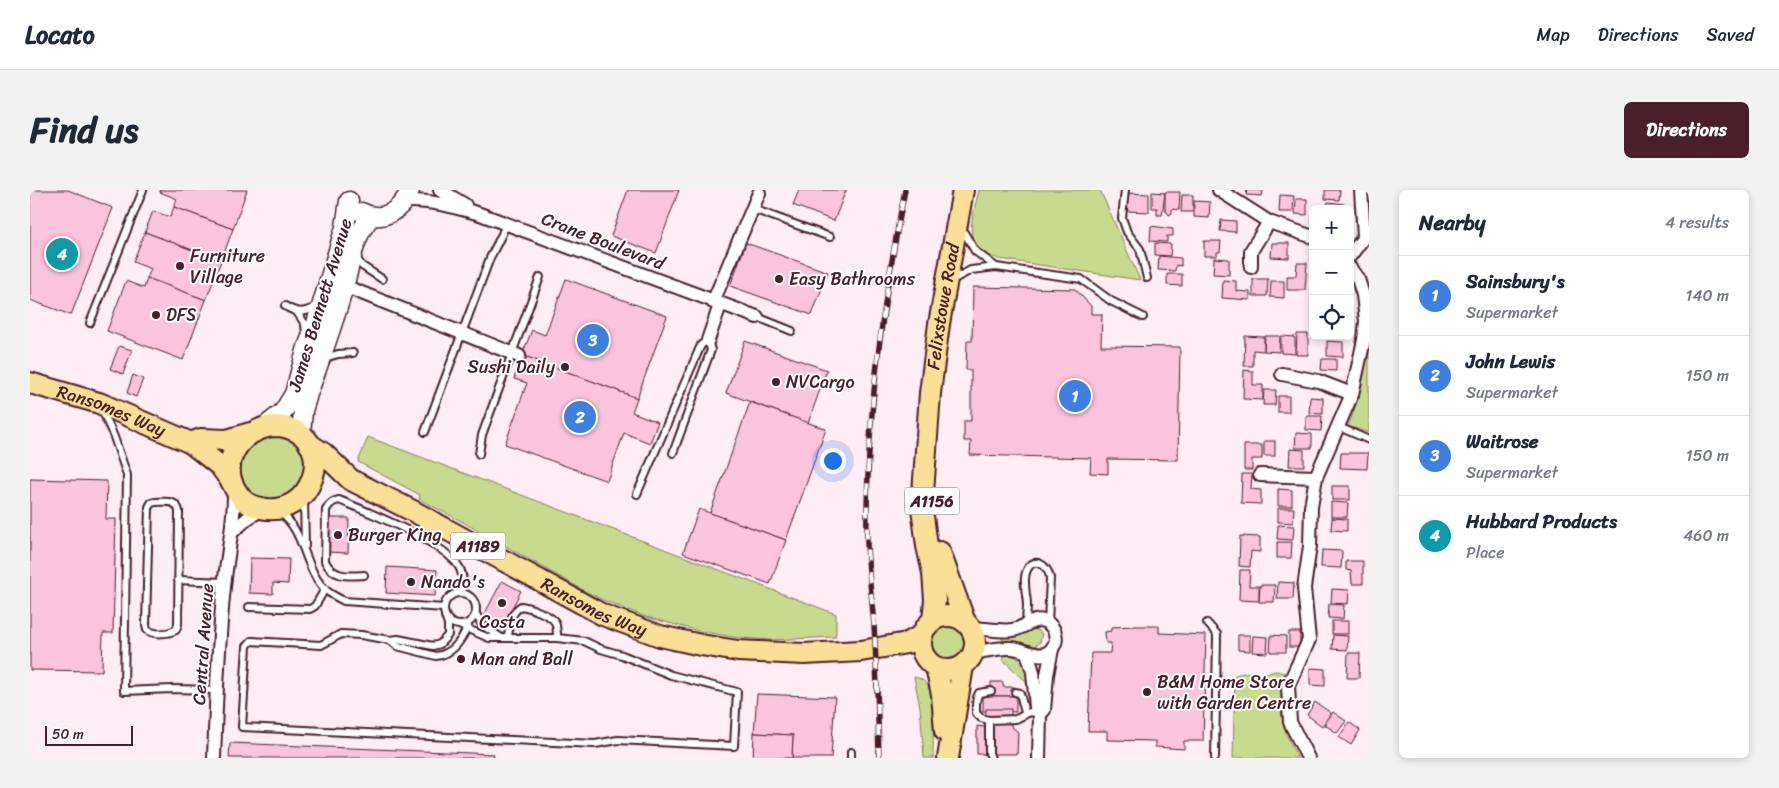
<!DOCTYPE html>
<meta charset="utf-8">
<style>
:root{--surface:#fff;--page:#f2f2f3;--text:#1f2937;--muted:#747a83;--line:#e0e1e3;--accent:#4a1f2b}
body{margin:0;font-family:Sriracha,sans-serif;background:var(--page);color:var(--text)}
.controls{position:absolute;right:15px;top:15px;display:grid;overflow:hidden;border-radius:8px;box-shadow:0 2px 8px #0003}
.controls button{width:45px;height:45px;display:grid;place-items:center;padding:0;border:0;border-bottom:1px solid var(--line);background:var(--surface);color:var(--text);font:25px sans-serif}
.scale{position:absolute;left:15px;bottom:12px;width:88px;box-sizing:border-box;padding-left:5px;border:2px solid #4a1f2b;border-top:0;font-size:14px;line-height:18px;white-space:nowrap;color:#4a1f2b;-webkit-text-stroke:4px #fff;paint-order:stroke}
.you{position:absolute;left:802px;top:270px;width:18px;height:18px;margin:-12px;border:4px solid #fff;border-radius:50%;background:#1a73e8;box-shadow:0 0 0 8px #1a73e833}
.badge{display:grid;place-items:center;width:32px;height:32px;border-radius:50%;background:var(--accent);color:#fff;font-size:16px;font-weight:700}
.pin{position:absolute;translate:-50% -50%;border:2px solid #fff;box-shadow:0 1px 5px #0006}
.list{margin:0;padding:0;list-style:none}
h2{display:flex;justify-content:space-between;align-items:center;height:65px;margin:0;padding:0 20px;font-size:21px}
h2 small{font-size:16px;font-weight:400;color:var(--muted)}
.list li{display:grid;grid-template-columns:32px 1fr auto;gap:15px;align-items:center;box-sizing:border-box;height:80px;padding:0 20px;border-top:1px solid var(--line)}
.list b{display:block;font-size:19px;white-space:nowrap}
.list p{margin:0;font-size:16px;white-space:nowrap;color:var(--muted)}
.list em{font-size:16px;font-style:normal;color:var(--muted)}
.icon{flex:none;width:28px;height:28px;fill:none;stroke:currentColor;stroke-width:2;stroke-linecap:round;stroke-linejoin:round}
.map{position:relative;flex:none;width:1339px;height:568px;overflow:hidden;border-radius:8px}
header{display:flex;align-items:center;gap:30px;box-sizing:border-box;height:70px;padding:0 25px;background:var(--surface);border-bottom:1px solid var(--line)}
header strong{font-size:24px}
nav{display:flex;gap:28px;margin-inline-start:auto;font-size:18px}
.intro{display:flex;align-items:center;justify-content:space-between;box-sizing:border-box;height:120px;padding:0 30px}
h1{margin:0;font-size:35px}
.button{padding:12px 22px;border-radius:8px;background:var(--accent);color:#fff;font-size:18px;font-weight:700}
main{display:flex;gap:30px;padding:0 30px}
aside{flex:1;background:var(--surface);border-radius:8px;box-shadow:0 2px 8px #0003}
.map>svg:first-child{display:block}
.green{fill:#c8da8e;stroke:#897c5c}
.building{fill:#fbc4dd;stroke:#4a1f2b}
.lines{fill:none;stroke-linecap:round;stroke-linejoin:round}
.lane-casing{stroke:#4a1f2b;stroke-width:10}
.street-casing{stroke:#4a1f2b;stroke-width:16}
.secondary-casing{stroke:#4a1f2b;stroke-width:21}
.primary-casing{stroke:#4a1f2b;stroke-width:24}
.lane{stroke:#fff;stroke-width:6}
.street{stroke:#fff;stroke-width:12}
.secondary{stroke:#fff;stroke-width:18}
.primary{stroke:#fadf96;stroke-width:20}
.rail-casing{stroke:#4a1f2b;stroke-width:5.5}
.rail{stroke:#fff;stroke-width:4;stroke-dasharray:11;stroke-linecap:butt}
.poi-dot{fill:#4a1f2b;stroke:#fff;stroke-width:2}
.labels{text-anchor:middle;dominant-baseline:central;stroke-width:4;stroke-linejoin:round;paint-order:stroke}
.shield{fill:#fff;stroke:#80626b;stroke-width:1}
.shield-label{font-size:16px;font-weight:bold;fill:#4a1f2b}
.street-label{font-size:18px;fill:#4a1f2b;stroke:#fff}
.poi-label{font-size:18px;fill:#4a1f2b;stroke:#fff;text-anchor:start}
</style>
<header>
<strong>Locato</strong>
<nav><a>Map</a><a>Directions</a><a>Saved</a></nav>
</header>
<div class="intro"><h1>Find us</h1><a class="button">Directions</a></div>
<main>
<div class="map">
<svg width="1339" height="568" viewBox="0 0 1339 568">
<rect width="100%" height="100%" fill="#feedf5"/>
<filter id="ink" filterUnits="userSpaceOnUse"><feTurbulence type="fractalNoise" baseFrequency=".02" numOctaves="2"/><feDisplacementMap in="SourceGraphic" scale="10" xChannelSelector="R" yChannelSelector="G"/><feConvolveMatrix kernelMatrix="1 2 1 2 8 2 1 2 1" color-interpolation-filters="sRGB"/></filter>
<g filter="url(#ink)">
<g class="green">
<path d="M949 0H1070L1110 90 969 69C964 67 955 65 951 61 933 45 945 20 949 0Z"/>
<path d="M1339 159V243L1318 236C1329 211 1334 186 1339 159Z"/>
<path d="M241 245C255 246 273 251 276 267 278 274 277 282 277 288L255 311C248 311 238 312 231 309 211 300 204 272 220 256 225 251 234 248 241 245Z"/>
<path d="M338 247 806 424V442L805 447 740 450 710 448 669 441 616 427 573 410 553 400 431 331 389 309 390 305 328 272Z"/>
<circle cx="918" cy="453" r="16"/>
<path d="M1001 439 1007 440 1012 444 1010 452 1005 456 984 451H973L972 445Z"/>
<path d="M971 464C988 462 995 476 1000 489L998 493 974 471Z"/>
<path d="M1246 481 1255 483C1246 514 1252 541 1268 568H1203L1205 485 1220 482 1232 484Z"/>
<path d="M884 487C891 488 897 492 899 499 905 513 903 551 903 568H894L890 517Z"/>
</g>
<g class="building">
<path d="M0 0H38L83 18 41 125 0 110Z"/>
<path d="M130 0H217L203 39 144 17 147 9 130 2Z"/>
<path d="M598 0H649L626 63 581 46Z"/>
<path d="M769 0H816L804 31 763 15Z"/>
<path d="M1217 0H1233L1232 6 1216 5Z"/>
<path d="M1295 0H1310L1309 10 1295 9Z"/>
<path d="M1122 2 1135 3 1132 25H1127V18H1122Z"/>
<path d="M1135 2H1150L1149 20 1142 19V23L1139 25 1135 19Z"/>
<path d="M1097 3 1119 4V22L1096 21Z"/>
<path d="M1152 5H1163V22H1151Z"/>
<path d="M1250 5 1264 6 1263 22H1249Z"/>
<path d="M1266 9H1277V25L1265 24Z"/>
<path d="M1164 11 1180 12 1179 28 1164 27Z"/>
<path d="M1298 12 1314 14 1313 19H1297Z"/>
<path d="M144 17 203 39 191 71 115 42 123 21 140 27Z"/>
<path d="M1191 30 1206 31V42L1190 41Z"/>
<path d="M1121 36 1143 39V46H1137V52L1120 51Z"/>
<path d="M115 42 191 71 176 110 117 88 121 79 103 72Z"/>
<path d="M1174 51H1191L1190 62H1187V66H1174Z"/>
<path d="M716 53 798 82 782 125 700 96Z"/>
<path d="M1125 53 1141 54 1140 66 1125 65Z"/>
<path d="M1242 53H1259V68L1241 67Z"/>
<path d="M1129 66 1151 68V76L1146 75 1145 81 1128 80Z"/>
<path d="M1184 68 1199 69V85L1183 84Z"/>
<path d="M1267 73H1277L1275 100H1257V86H1266Z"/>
<path d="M1137 84H1152V96L1137 95Z"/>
<path d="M117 88 176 110 153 170 77 141 96 91 114 98Z"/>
<path d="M536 89 637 126 607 208 492 165 502 140 515 145Z"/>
<path d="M1223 89H1238L1237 106H1223Z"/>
<path d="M1193 90 1206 91V101L1220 102V110L1192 108Z"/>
<path d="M1241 91H1254V108L1240 107Z"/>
<path d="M943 97 1045 99 1061 116V124H1072L1071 156 1150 157 1148 270 1078 269V284L1060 283 1061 268 940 265 941 251H934V231H941V180H936L937 151H942Z"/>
<path d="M1267 144H1278V165H1266Z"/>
<path d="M1215 146 1234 147V161L1223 160V176H1214Z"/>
<path d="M1235 146H1250L1249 162 1234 161Z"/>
<path d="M1251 146 1265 147V164L1251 163Z"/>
<path d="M715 151 797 180 778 233 696 203Z"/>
<path d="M1297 151 1313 152V167L1297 166Z"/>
<path d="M89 156 102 160 93 184 80 179Z"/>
<path d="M492 165 607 208 602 222 628 232 620 253 594 243 577 291 475 254 497 193 484 189Z"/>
<path d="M1292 169H1306V181L1291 180Z"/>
<path d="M1214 180 1223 181V195H1233V210L1213 209Z"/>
<path d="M103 185 113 189 106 207 97 203Z"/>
<path d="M1234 200H1246L1245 215H1233Z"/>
<rect x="1248" y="206" width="11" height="16"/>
<path d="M1280 207 1293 208V224L1279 223Z"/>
<path d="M720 212 796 239 756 350 680 323Z"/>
<path d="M1276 226H1292L1291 241 1276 240Z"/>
<path d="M1266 243 1282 244V258H1265Z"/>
<rect x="1234" y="251" width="11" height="15"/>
<path d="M1214 255H1232V269H1222V280H1214Z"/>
<path d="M1260 259 1274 260V276H1259Z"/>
<path d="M1311 263H1338L1337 279 1310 278Z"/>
<path d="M1212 284H1222L1221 299 1231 300V314L1211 313Z"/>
<path d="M0 289 77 291 76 329H86L83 443H73L72 481 0 480Z"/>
<rect x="1302" y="296" width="18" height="14"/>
<path d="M1248 299 1262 300V316H1248Z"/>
<path d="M1301 312 1318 313 1317 327H1301Z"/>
<path d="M1248 318H1264L1263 333 1248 332Z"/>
<path d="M669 319 756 350 740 394 653 363Z"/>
<path d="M298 328H319L318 363 296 362Z"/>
<path d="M1302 328 1317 329V341L1301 340Z"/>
<path d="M1248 335 1264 336 1263 350 1247 349Z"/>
<path d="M1210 346 1230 347V362L1221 361 1220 377 1209 376Z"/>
<path d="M1247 352H1262L1261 368H1247Z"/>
<path d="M1292 360 1312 361 1311 378 1291 377Z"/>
<path d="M220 368 259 369 258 394 243 393V404L219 403Z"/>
<path d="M1316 371H1333V394H1322L1321 381 1316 380Z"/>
<path d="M357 377 407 380 405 406 356 403Z"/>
<path d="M1210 380H1220L1219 396H1229V411L1209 410Z"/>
<path d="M472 391 491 401 473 435 454 425Z"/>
<path d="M1248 392 1264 393 1263 409H1247Z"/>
<path d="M1230 395H1245L1244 412H1229Z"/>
<path d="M1302 399 1319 400 1318 414 1301 413Z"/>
<path d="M1299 414 1314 415 1313 429 1298 428Z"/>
<rect x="1302" y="431" width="16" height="13"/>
<path d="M1104 436H1129V443L1176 445 1173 551H1154V559L1125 557V551L1077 550V541H1058L1061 463H1080L1081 453H1076L1075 442 1081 441V437Z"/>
<rect x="1259" y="442" width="11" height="15"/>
<path d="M1208 445H1220V461L1208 460Z"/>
<path d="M1241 445 1256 446V462H1240Z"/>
<path d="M1303 445 1318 446 1317 460 1302 459Z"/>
<path d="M1223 446 1238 447 1237 463 1222 462Z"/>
<path d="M1318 463H1330L1329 488H1317Z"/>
<path d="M1280 478 1295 479V496L1280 495Z"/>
<path d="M961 492H973V497H985L984 506H961Z"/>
<path d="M727 504 805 507 801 568H762L763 545 724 543Z"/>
<path d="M953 506H986V522L953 521Z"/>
<path d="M1285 512 1301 523 1292 536 1277 525Z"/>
<path d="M956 519H981V536L988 542 987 564H947V536L955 537Z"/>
<path d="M1303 522 1316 531 1307 543 1295 535Z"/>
<path d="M1319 532 1330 540 1321 555 1309 547Z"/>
<path d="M724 543 763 545 762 568H723Z"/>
<path d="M200 553 464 564 463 568H199Z"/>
</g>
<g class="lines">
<g class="lane-casing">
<g id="lane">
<path d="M1095 0 1092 28 1097 42 1110 59 1117 88"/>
<path d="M723 19 800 47"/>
<path d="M932 39 945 61 966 77"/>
<path d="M325 66 332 76 352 89"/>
<path d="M922 90 941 80 966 77 1051 89 1081 111 1113 127"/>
<path d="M255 116C267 124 275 123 288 116"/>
<path d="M267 122 275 134 276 145"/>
<path d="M727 127 762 141"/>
<path d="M60 133 113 0"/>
<path d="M295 168 308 164 323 163"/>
<path d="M72 220 84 247 97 285 94 501 142 499 186 500"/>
<path d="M1309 237 1339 250"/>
<path d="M395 242 460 68 472 44 476 33"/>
<path d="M449 264 452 245 510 87"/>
<path d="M607 304 671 155 678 150 681 160 643 263"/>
<path d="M274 309 275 356"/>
<path d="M125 312C135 312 146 309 149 321L148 434 146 440C138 444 124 445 117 440L116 435 119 317 121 313Z"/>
<path d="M249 322C276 340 273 380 297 401 302 405 308 408 314 411L414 418"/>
<path d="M334 385C318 386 303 388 295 371L296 320C299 314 303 311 309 310 336 321 416 353 429 377 434 385 433 395 432 403"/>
<path d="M148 390 194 392"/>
<circle cx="430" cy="419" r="16"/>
<path d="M219 417 280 419 285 416 295 399"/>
<path d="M446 424 452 435 470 447"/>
<path d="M415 426 418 435V445L410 454 403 456 368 449 360 450 331 445 311 444 291 455 221 451 217 456 212 537 565 554 588 550 704 556 707 502 641 485 592 465 571 459 554 451 527 448H459L431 436"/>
<path d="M1177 433 1187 444 1185 568"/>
<path d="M996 435C996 428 997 421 997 415 997 405 992 390 997 380 1003 366 1018 374 1020 388L1018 433"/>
<path d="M478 448C479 436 480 423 491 416 499 417 521 425 525 432 527 437 527 443 527 448"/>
<path d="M360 450 367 456 406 466C423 464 431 451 438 436"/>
<path d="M985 502 990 503 995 523"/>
<path d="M959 530 951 528 946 523C946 516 945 509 949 503L961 501"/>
<path d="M821 568V562"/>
<path d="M961 568 959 563V530L986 529 1000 522 1010 524"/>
</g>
</g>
<g class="street-casing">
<g id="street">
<path d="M410 0 435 15"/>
<path d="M1189 0 1239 32 1283 47"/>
<path d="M375 11C402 10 425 17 450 24L727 127"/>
<path d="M1320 66 1334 47 1331 0"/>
<path d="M1221 77V61L1239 32"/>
<path d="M314 96 489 166"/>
<path d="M683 112 729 3"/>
<path d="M678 150 690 115"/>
<path d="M1252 184 1288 191 1322 204"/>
<path d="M1230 285 1286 287"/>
<path d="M202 342 218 328 232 319"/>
<path d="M940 438C954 438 970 442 983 440 996 438 1008 422 1021 436 1025 440 1027 448 1025 453 1017 475 996 459 982 458 969 457 956 461 943 463"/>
<path d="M997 462 1003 482 1006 517 1010 524 1009 568"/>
<path d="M1010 524 1014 520 1017 485 1022 459"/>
<path d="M184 568C186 511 188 454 194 397 197 365 205 332 204 299"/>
<path d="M1278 568 1260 532 1258 496 1279 450 1274 398 1280 356 1281 317 1286 287 1322 204 1334 150 1336 131 1333 105 1328 89 1320 78"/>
</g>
</g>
<g class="secondary-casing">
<g id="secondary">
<path d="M331 22C353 33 371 21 380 0"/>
<path d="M234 237 253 222 264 204 277 157 284 140 315 37 319 11"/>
<path d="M271 244 273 221 278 204C291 168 304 133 314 97 322 71 323 46 342 26"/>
</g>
</g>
<g class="primary-casing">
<g id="primary">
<path id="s1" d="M0 193 69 213 161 253 190 276 201 291"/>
<path d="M243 236C248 236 253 236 258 238 308 253 282 330 231 318 221 316 214 313 209 305 186 275 209 240 243 236Z"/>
<path d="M161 253 171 249 197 250 220 243"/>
<path id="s2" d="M279 254 293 263 321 290 383 321 573 425 630 446 671 455 708 461 774 464 831 461 877 453 892 445"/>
<path d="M910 362 935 432"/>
<circle cx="918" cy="453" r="27"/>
<path id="s3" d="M903 430 905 410 903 383 897 356 892 318 900 203 909 134 933 0"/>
<path d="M906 477 912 504 915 541"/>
<path d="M918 568 933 476"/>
</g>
</g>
<use href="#lane" class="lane"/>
<use href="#street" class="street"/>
<use href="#secondary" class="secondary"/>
<use href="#primary" class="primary"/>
<g class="rail-casing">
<path id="rail" d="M849 568C848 524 847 480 844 436 842 408 838 380 837 353 835 235 852 115 875 0"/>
</g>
<use href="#rail" class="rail"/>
</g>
</g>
<g class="poi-dot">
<circle cx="150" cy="76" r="5"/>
<circle cx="749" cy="89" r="5"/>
<circle cx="126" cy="125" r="5"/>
<circle cx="535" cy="177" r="5"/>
<circle cx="746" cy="192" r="5"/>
<circle cx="308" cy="345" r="5"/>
<circle cx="381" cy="392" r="5"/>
<circle cx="472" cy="413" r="5"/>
<circle cx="431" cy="469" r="5"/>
<circle cx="1117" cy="502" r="5"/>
</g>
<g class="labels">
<g class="shield">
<rect x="874.5" y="297.5" width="55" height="27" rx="4"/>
<rect x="420.5" y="342.5" width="55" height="27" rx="4"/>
</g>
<g class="shield-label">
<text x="902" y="311">A1156</text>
<text x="448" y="356">A1189</text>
</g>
<g class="street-label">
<text transform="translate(573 51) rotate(21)">Crane Boulevard</text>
<text transform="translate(290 115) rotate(-73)">James Bennett Avenue</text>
<text stroke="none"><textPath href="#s3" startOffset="316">Felixstowe Road</textPath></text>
<text stroke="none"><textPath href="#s1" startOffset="86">Ransomes Way</textPath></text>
<text stroke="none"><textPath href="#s2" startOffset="330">Ransomes Way</textPath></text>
<text transform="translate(173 454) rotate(-86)">Central Avenue</text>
</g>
<g class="poi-label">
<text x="160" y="66">Furniture<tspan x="160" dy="21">Village</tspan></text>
<text x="759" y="89">Easy Bathrooms</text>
<text x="136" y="125">DFS</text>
<text x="525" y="177" text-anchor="end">Sushi Daily</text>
<text x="756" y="192">NVCargo</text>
<text x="318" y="345">Burger King</text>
<text x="391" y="392">Nando's</text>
<text x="472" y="432" text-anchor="middle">Costa</text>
<text x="441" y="469">Man and Ball</text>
<text x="1127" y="492">B&amp;M Home Store<tspan x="1127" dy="21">with Garden Centre</tspan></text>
</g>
</g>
</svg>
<div class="controls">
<button>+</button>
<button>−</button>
<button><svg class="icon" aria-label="locate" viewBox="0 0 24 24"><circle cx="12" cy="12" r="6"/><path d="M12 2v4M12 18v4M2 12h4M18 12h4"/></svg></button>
</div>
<div class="scale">50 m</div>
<div class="you"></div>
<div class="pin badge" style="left:1045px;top:206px;background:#3f7fe0">1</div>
<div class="pin badge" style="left:550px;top:227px;background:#3f7fe0">2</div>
<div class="pin badge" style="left:563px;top:150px;background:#3f7fe0">3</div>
<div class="pin badge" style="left:32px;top:64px;background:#0f9aa8">4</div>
</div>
<aside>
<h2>Nearby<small>4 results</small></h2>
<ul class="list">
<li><span class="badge" style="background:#3f7fe0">1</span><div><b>Sainsbury's</b><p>Supermarket</p></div><em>140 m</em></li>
<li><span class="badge" style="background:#3f7fe0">2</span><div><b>John Lewis</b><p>Supermarket</p></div><em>150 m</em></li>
<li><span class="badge" style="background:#3f7fe0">3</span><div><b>Waitrose</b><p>Supermarket</p></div><em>150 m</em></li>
<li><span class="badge" style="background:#0f9aa8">4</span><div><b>Hubbard Products</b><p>Place</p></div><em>460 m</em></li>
</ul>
</aside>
</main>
